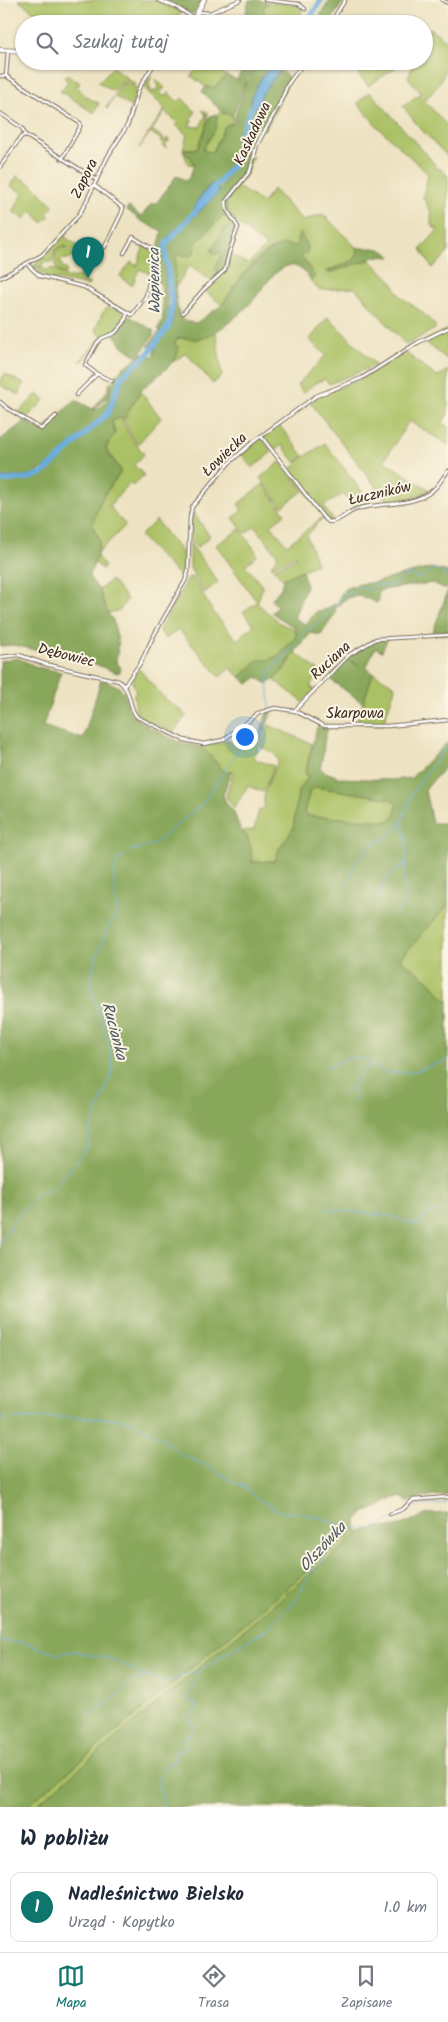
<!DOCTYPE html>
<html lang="pl">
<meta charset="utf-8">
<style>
:root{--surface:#fff;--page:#f2f2f3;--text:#1f2937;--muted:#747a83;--line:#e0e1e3;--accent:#0f766e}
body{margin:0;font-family:Kalam,sans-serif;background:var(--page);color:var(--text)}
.you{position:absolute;left:244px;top:736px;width:18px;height:18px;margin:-12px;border:4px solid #fff;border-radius:50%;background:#1a73e8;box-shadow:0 0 0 8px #1a73e833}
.badge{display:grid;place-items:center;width:32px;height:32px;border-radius:50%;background:var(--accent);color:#fff;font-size:16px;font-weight:700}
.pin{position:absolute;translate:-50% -41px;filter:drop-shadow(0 1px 2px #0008)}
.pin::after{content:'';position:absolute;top:26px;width:18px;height:15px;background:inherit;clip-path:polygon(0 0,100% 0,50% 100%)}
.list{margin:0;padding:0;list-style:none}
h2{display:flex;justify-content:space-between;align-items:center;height:65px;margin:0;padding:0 20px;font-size:21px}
h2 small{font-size:16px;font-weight:400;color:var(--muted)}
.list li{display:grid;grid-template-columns:32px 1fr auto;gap:15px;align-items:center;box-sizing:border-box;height:70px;margin:0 10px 10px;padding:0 10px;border:1px solid var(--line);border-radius:10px}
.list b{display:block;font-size:19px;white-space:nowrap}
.list p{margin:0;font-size:16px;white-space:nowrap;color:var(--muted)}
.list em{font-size:16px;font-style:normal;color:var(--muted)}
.icon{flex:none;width:28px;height:28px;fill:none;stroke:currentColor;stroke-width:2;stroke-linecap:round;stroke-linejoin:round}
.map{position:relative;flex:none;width:448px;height:1807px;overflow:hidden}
.search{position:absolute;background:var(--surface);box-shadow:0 1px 4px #0004;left:15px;right:15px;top:15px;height:55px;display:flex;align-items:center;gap:12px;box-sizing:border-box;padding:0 18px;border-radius:28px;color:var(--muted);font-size:19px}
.sheet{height:145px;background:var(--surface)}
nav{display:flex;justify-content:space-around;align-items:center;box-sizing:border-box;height:70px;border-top:1px solid var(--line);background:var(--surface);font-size:14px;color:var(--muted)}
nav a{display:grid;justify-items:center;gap:2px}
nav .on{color:var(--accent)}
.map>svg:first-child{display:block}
.green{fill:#abc165;stroke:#737642}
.forest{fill:#88a75a;stroke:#62683c;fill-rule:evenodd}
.water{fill:#68acde;stroke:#526b7e}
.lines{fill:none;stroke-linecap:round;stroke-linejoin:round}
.stream{stroke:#68acde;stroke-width:1}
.river{stroke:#68acde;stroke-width:5.5}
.street-casing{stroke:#796a57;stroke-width:4.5}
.secondary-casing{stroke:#796a57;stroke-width:5.5}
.street{stroke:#fff;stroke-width:2.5}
.secondary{stroke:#fff;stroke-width:4}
.labels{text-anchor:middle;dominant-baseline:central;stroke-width:4;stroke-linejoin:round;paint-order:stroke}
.street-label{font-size:15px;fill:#3b2a1e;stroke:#fcf5e5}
.water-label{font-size:16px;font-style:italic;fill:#4b5861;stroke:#fcf5e5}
</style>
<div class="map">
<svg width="448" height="1807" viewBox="0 0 448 1807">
<rect width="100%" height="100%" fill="#fcf5e5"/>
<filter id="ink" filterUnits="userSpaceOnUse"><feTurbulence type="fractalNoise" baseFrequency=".02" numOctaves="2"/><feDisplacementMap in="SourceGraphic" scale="10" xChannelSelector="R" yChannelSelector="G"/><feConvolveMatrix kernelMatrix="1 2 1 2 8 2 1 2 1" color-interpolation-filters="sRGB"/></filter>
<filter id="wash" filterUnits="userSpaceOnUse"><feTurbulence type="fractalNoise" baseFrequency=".0096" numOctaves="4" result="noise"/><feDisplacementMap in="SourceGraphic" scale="20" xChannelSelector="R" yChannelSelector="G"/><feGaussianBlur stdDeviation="1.12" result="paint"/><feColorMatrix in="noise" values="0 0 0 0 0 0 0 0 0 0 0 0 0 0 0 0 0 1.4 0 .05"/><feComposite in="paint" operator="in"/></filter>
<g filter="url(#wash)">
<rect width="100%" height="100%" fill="#ede2c1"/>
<g class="green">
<path d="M18 0H155L182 12 172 24H51Z"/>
<path d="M265 2 297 5 302 8V11L295 24H253Z"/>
<path d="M430 28 448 42C448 68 445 80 426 99L408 77 415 61H424V41Z"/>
<path d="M203 61H204L227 76 213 88 206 87 191 76Z"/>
<path d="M372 61H395L398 66 368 86 358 74 373 63Z"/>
<path d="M113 67 135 84V85L124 80 114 92 98 82Z"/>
<path d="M67 74 80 83 77 87 88 98 99 103 94 113 60 91 68 81 64 78Z"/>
<path d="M152 75 149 83 151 92 158 90 156 79 165 88 160 92 163 96H167L168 92 178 102 182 98 195 111 194 115 190 117 192 120 189 126 200 127 206 115 202 110 208 113 205 131 200 139 198 148 184 149 190 156 194 165 188 164 183 150 187 135 176 125 177 122 165 112 152 130 166 140 168 138 169 142H166L165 147 167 148 162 146 163 144 160 141H163L150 132 139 148 165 109 143 87Z"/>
<path d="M124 82 137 88 128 117 131 107 114 96 107 109 105 107H107Z"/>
<path d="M370 92 434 163 436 169 440 168 448 176V253L432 268 421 249 437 231V228H434L431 224V213L423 197 428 174 378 127 357 103Z"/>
<path d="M419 94 448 127V157L418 126 403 106Z"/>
<path d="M219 113 233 115 231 123 225 126 212 153 204 151C204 142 212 137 215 129 217 123 216 118 219 113Z"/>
<path d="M17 176 33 185 54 206 47 213 50 216 43 223 32 211 24 219 13 212 23 193 11 186Z"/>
<path d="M238 187 263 203 273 189 303 221 323 214 355 246 358 253 354 260 327 271 329 273 360 262 370 260 391 280 400 296 423 313 435 325V329L406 345 355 288 319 290 311 281 314 277 301 255 298 244 294 246C265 237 235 285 222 305L204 290C219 276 226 275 229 254L248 264 266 246C257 238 224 217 227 203 228 198 235 192 238 187Z"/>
<path d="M228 213C233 219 238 224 235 232L234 228 230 226 225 228 222 251 224 252 217 263 219 274 211 281 189 265 175 289 176 257 178 254 185 255 220 218Z"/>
<path d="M69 231 65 237 102 263 93 258 86 271H84C86 260 72 248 62 246L55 250 53 262H44L41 267 33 266Z"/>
<path d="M144 245 155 254 151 274 139 269 132 286 120 276 131 262 137 266Z"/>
<path d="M64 247 74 255 72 258 60 260 59 262 61 263 62 267 67 270 65 274 59 272 55 264 56 250Z"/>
<path d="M33 268H42L46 270 55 268C60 276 71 279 80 276L82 280 90 284 88 286 48 278Z"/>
<path d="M108 302 124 313C127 330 109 332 99 340 93 345 88 354 84 360L80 361 102 336 95 330 103 312 110 305 106 303Z"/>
<path d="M328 317 376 365 329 384 325 379 315 383 303 393 297 385 326 355 309 340Z"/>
<path d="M448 329V360L424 341Z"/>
<path d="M216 331 222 376 213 384 186 353 173 362 178 352 173 345 178 338 199 339Z"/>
<path d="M405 352 437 377 448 370V414L442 423 448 427V445L409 421 384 461 430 490 407 500 389 503 310 402 323 394 363 378Z"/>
<path d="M5 374 24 384 19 395 0 385V381Z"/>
<path d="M141 392 161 418 138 444 131 435 123 418Z"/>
<path d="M37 394 45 400 27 418 18 413Z"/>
<path d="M121 418 129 435 144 454 134 465 144 475 133 486 130 483 110 505 115 514 126 525 96 555 105 567 102 569 95 563 96 555 99 548 92 525 95 512 102 498 120 473V468L106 450 114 429 112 421Z"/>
<path d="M279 425 304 456 295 462 282 445 274 451 263 437Z"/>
<path d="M261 438 272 452 252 468 242 454Z"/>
<path d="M325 443 372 505 355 509 343 494 323 506 334 521 330 522 324 516 290 472C295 460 315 451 325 443Z"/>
<path d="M280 462 303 491 282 507 260 478Z"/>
<path d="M263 484 285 514 271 525 287 545 323 517 307 536 317 564 283 579 273 569 296 558 295 556 272 567 271 565 278 556 255 526 245 533 233 518 242 510 238 504Z"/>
<path d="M193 512 210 536 197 548 190 539Z"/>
<path d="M156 520 173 542 182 551 183 566 180 577 140 536Z"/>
<path d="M240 529 255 550 257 556 245 565 263 587 257 603 280 623 295 630 296 636C288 645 280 656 268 662 257 667 249 668 240 677L230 668 220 677 178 629 166 639 159 630 189 577 193 578 213 612 237 640 254 625 243 612 257 602 216 545Z"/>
<path d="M190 543 218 582 204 593 190 568Z"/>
<path d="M111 580 127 599 120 610 108 613 99 590Z"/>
<path d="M295 652 320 672 310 686 315 690 303 702 274 680 287 667Z"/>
<path d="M139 669 164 698 182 711 186 716 173 733 146 721 136 713 134 694 136 692 132 681Z"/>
<path d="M373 673 394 685 395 688 383 725 357 722Z"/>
<path d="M271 709 272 711 254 759 274 766 263 792 248 786 234 808 226 796 233 772 226 774 200 747 222 742 228 739 237 748 251 740 254 741 261 732 268 710Z"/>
<path d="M269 725 312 744 305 774 309 776 298 792 294 829 279 849 275 861 252 862 242 831 254 830 259 810 264 809C265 803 263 798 265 792 268 781 274 771 278 761 277 753 267 750 261 747Z"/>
<path d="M315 787 392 799 397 804 395 817 389 822 307 816 304 812 310 791Z"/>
<path d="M448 903V1002L428 980 400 959Z"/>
<path d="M357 1529 360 1532 34 1807H26Z"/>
</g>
<g class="forest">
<path d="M159 0H203L193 14Z"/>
<path d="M249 0H258L268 3 263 9 265 11 264 14 259 17 254 24H243Z"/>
<path d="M330 0H344L329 24H314Z"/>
<path d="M246 61H260L245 82 233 115 223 113 202 92 206 87 213 88 227 76 237 80Z"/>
<path d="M262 61H267L273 65 262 77 250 103V108L239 134 235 155 227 170 214 185 211 183 197 201 194 210 169 236 163 246 169 319 166 328 150 347 148 346 160 331 158 329 163 319 161 284 151 279 162 231 141 221 126 209 129 207 141 217 152 203 155 205 177 175 186 181 190 176 194 165 190 156 186 155 183 149 194 150 198 148 210 116 215 114 217 115 216 128 203 149 204 151 213 152 225 126 233 123 246 83Z"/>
<path d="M280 70 288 77 289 80 280 101 265 130 257 127 253 136 245 140 246 155 249 157H253L246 175 225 201 228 213 225 217 220 218 196 243V249L192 256 178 254 176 257C176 270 172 312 184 320 187 322 193 322 196 323L222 305 245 272 263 255 282 245 295 246 298 244 297 240 299 233 301 234 308 249 307 253 301 255 315 277 311 281C305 271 295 261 283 268 271 274 263 289 254 299 244 312 214 337 198 339 192 339 185 338 178 338L174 344 179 347C176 367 153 377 141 391 135 399 130 409 125 418L115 419 112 421 115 434C112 438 106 444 106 448 107 457 119 464 120 473L102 498 92 525 100 540 95 563 89 574 90 578 99 590 108 613 113 620 119 645H117L118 655 116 656C116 662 117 663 121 668L120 672 117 673 95 664 14 645 0 646V482L30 480 44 474 63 458 71 448 107 415 114 405 123 378 149 356H153L156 347 172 325 174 312 167 250 171 239 220 191 218 189 224 182 239 155 243 135 253 109 257 106 263 92Z"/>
<path d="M230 226 234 228 235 232 224 269 219 274 215 269 223 252 215 254 211 251 225 228Z"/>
<path d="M357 247C370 250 381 244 391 257L375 256C369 262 339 269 329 273L326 272 354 260 358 253Z"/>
<path d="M129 316 154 331 153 336 138 357 123 346 114 335Z"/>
<path d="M143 352 145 354 119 377 113 397 105 413 50 464 32 475 0 478V440L25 421 39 429H44L75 400 93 409 107 391 110 382 112 383C110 396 103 402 93 410 113 405 107 388 116 375 123 365 136 361 143 352Z"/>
<path d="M431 568 448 572V634H432L448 590 433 583 380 590 378 595 379 601 376 603C362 595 349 592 338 606 338 600 341 592 346 589 355 583 367 584 377 582 395 577 413 572 431 568Z"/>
<path d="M302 570 306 586 294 618 305 624 317 611 325 610 336 603 335 614 321 635 311 633C306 639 300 645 295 652 287 664 282 676 267 684L257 677 248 684 240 677 258 660C277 662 284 649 296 636L295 628 272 613 278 606 271 600 281 588 283 579Z"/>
<path d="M388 638 382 651 375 648 366 668 373 673 363 703 328 678 347 659 359 666 348 658 376 640Z"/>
<path d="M18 658 37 667 61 672 43 726 83 739 101 680C138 689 118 703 135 717 146 726 169 738 183 743 189 745 197 745 202 748 211 755 218 765 226 773L231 771 223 795 227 804 233 810 241 831 247 836 251 848 252 862 275 861 279 849 293 829 298 792 309 776 305 775 317 727 328 729C322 741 325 754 320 767L323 771 341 778 392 780 411 778 448 742V763L425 790 432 823H448V905L400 959 428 980 448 1002V1495L421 1497 408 1502 402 1497C388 1498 389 1502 379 1507 367 1513 366 1509 356 1522L357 1529 26 1807H0V661ZM316 787 391 799 397 804 395 817 389 821 307 816 304 812 310 791Z"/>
<path d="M448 1513V1807H34L360 1532 378 1527H396L428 1514Z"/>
</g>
<g class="water">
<path d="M273 65 280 70 263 92 257 106 253 109 250 108C251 90 262 77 273 65Z"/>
<path d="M212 183 220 191 198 213 194 210 197 201Z"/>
</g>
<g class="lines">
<g class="stream">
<path d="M306 631 317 625 340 600 343 594 348 592 352 594 356 588 363 587 369 591 374 584C403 591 391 577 411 574L420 579 432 569 438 570 448 577"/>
<path d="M270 707 268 678 270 671 290 651 304 634"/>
<path d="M130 851 154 844 203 803 239 749 263 732 269 712"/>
<path d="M345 887 351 879 354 864 359 857 377 842 389 836 402 821 412 793 448 743"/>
<path d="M376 899 387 878 406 862"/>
<path d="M394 916C402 908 408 900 406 888 406 884 404 881 404 876 408 854 408 844 402 822"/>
<path d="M326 1067 352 1057 361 1058 386 1073 413 1072 448 1060"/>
<path d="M353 1088 356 1102"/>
<path d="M344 1092C357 1084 357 1072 371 1066"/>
<path d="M445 1208 448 1209"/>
<path d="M326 1209 391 1216 407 1223 418 1224 428 1214 440 1209"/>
<path d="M0 1242 21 1212 33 1198 43 1192 54 1188 88 1146 90 1130 113 1070 110 1050 103 1024 92 996 91 980 95 961 108 927 117 913 113 873 118 860 125 855"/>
<path d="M0 1419H7"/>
<path d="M13 1419 70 1417 119 1419 136 1424 165 1440 181 1455 208 1466 234 1483 244 1486 253 1495 281 1512 298 1513 321 1518 349 1528"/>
<path d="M0 1641 26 1643 56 1654 76 1651 94 1656 113 1659 145 1676 164 1681 173 1680 194 1671 198 1673"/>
<path d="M214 1664 219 1658 271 1627 274 1620 295 1603 309 1574 321 1563 335 1545 355 1527 369 1529 379 1527 385 1522 403 1515 414 1506 448 1503"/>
<path d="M87 1716 111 1701 132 1682 144 1677"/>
<path d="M163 1807 164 1802 157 1782 168 1763 177 1761 174 1754 176 1751H183L187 1748 184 1741 185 1736 192 1733 194 1726 189 1719V1715L197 1709 195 1703 188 1700C187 1691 192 1690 195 1683 198 1674 200 1667 209 1664"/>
</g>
<g class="river">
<path d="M306 24 321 0"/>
<path d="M272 73 281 61"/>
<path d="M212 191 233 165 237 155 241 134 254 102"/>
<path d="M0 481 29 478 43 473 108 413 122 376 146 356 169 326 172 304 165 249 166 244 200 206"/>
</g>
</g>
</g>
<g filter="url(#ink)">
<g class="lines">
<g class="street-casing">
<g id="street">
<path d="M158 0 176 7 194 18"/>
<path d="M265 0 299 4 305 9"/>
<path d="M442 0 448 3"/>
<path d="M198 12 210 13 240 0"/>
<path d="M330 24 345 0"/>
<path d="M0 76H6L80 123V127L62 159"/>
<path d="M6 76 8 51"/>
<path d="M0 113 22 128 25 135"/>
<path d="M0 167 21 137 25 135 97 180"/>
<path d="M94 185 123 208 122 212 105 247"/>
<path d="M28 265 40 276 84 287 132 315 146 296 156 251 133 237 124 253"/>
<path d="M0 278 42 255 78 216 85 204 108 156 128 124 139 88 156 61"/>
<path d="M183 313 204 289 225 270 229 253 238 227 227 210 226 201 250 171 257 145 279 105 288 84 305 61"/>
<path d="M97 374 112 381"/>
<path d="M76 395 97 374 85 365 97 343 102 338 115 333 124 323 127 314"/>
<path d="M0 402 7 408 41 429 56 416"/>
<path d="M261 436 323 517 329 522C340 522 347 512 357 509 381 502 414 507 433 490 439 485 443 477 448 471"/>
<path d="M0 657 19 655 45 664 119 681C133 692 127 705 137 717L184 740 204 744 223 740 259 713 275 708 295 711 324 726H388L448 720"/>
<path d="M124 686 141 662 153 637 185 581 188 572 190 517 192 507 229 463 253 442 316 396 362 378 417 343 448 328"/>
<path d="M295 710 349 655 376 639 448 635"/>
<path d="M390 1514 403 1509 413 1500 448 1497"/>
</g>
</g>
<g class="secondary-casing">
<g id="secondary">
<path d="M191 24 204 0"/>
<path d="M0 50 24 51"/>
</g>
</g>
<use href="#street" class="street"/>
<use href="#secondary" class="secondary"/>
</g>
</g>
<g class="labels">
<g class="street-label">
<text transform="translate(253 134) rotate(-65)">Kaskadowa</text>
<text transform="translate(85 179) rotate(-64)">Zapora</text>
<text transform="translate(225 455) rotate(-44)">Łowiecka</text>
<text transform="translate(380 494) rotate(-13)">Łuczników</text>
<text transform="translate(66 656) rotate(14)">Dębowiec</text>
<text transform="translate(331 661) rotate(-43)">Ruciana</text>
<text x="355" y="714">Skarpowa</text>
</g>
<g class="water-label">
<text transform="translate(155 281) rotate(-91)">Wapienica</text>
<text transform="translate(114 1031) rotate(75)">Rucianka</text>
<text transform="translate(323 1547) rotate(-47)">Olszówka</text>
</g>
</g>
</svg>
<div class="you"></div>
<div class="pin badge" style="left:88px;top:278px">1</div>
<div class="search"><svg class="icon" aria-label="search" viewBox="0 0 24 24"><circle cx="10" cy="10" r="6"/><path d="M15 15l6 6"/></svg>Szukaj tutaj</div>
</div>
<section class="sheet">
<h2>W pobliżu<small></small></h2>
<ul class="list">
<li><span class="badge">1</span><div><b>Nadleśnictwo Bielsko</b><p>Urząd · Kopytko</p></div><em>1.0 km</em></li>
</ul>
</section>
<nav>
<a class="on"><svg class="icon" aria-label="map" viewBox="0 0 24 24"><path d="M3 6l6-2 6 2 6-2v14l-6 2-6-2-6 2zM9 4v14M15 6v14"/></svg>Mapa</a>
<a><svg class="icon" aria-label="directions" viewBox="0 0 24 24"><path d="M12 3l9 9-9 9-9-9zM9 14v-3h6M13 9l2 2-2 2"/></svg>Trasa</a>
<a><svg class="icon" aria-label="saved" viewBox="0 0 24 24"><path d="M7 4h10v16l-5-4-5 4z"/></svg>Zapisane</a>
</nav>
